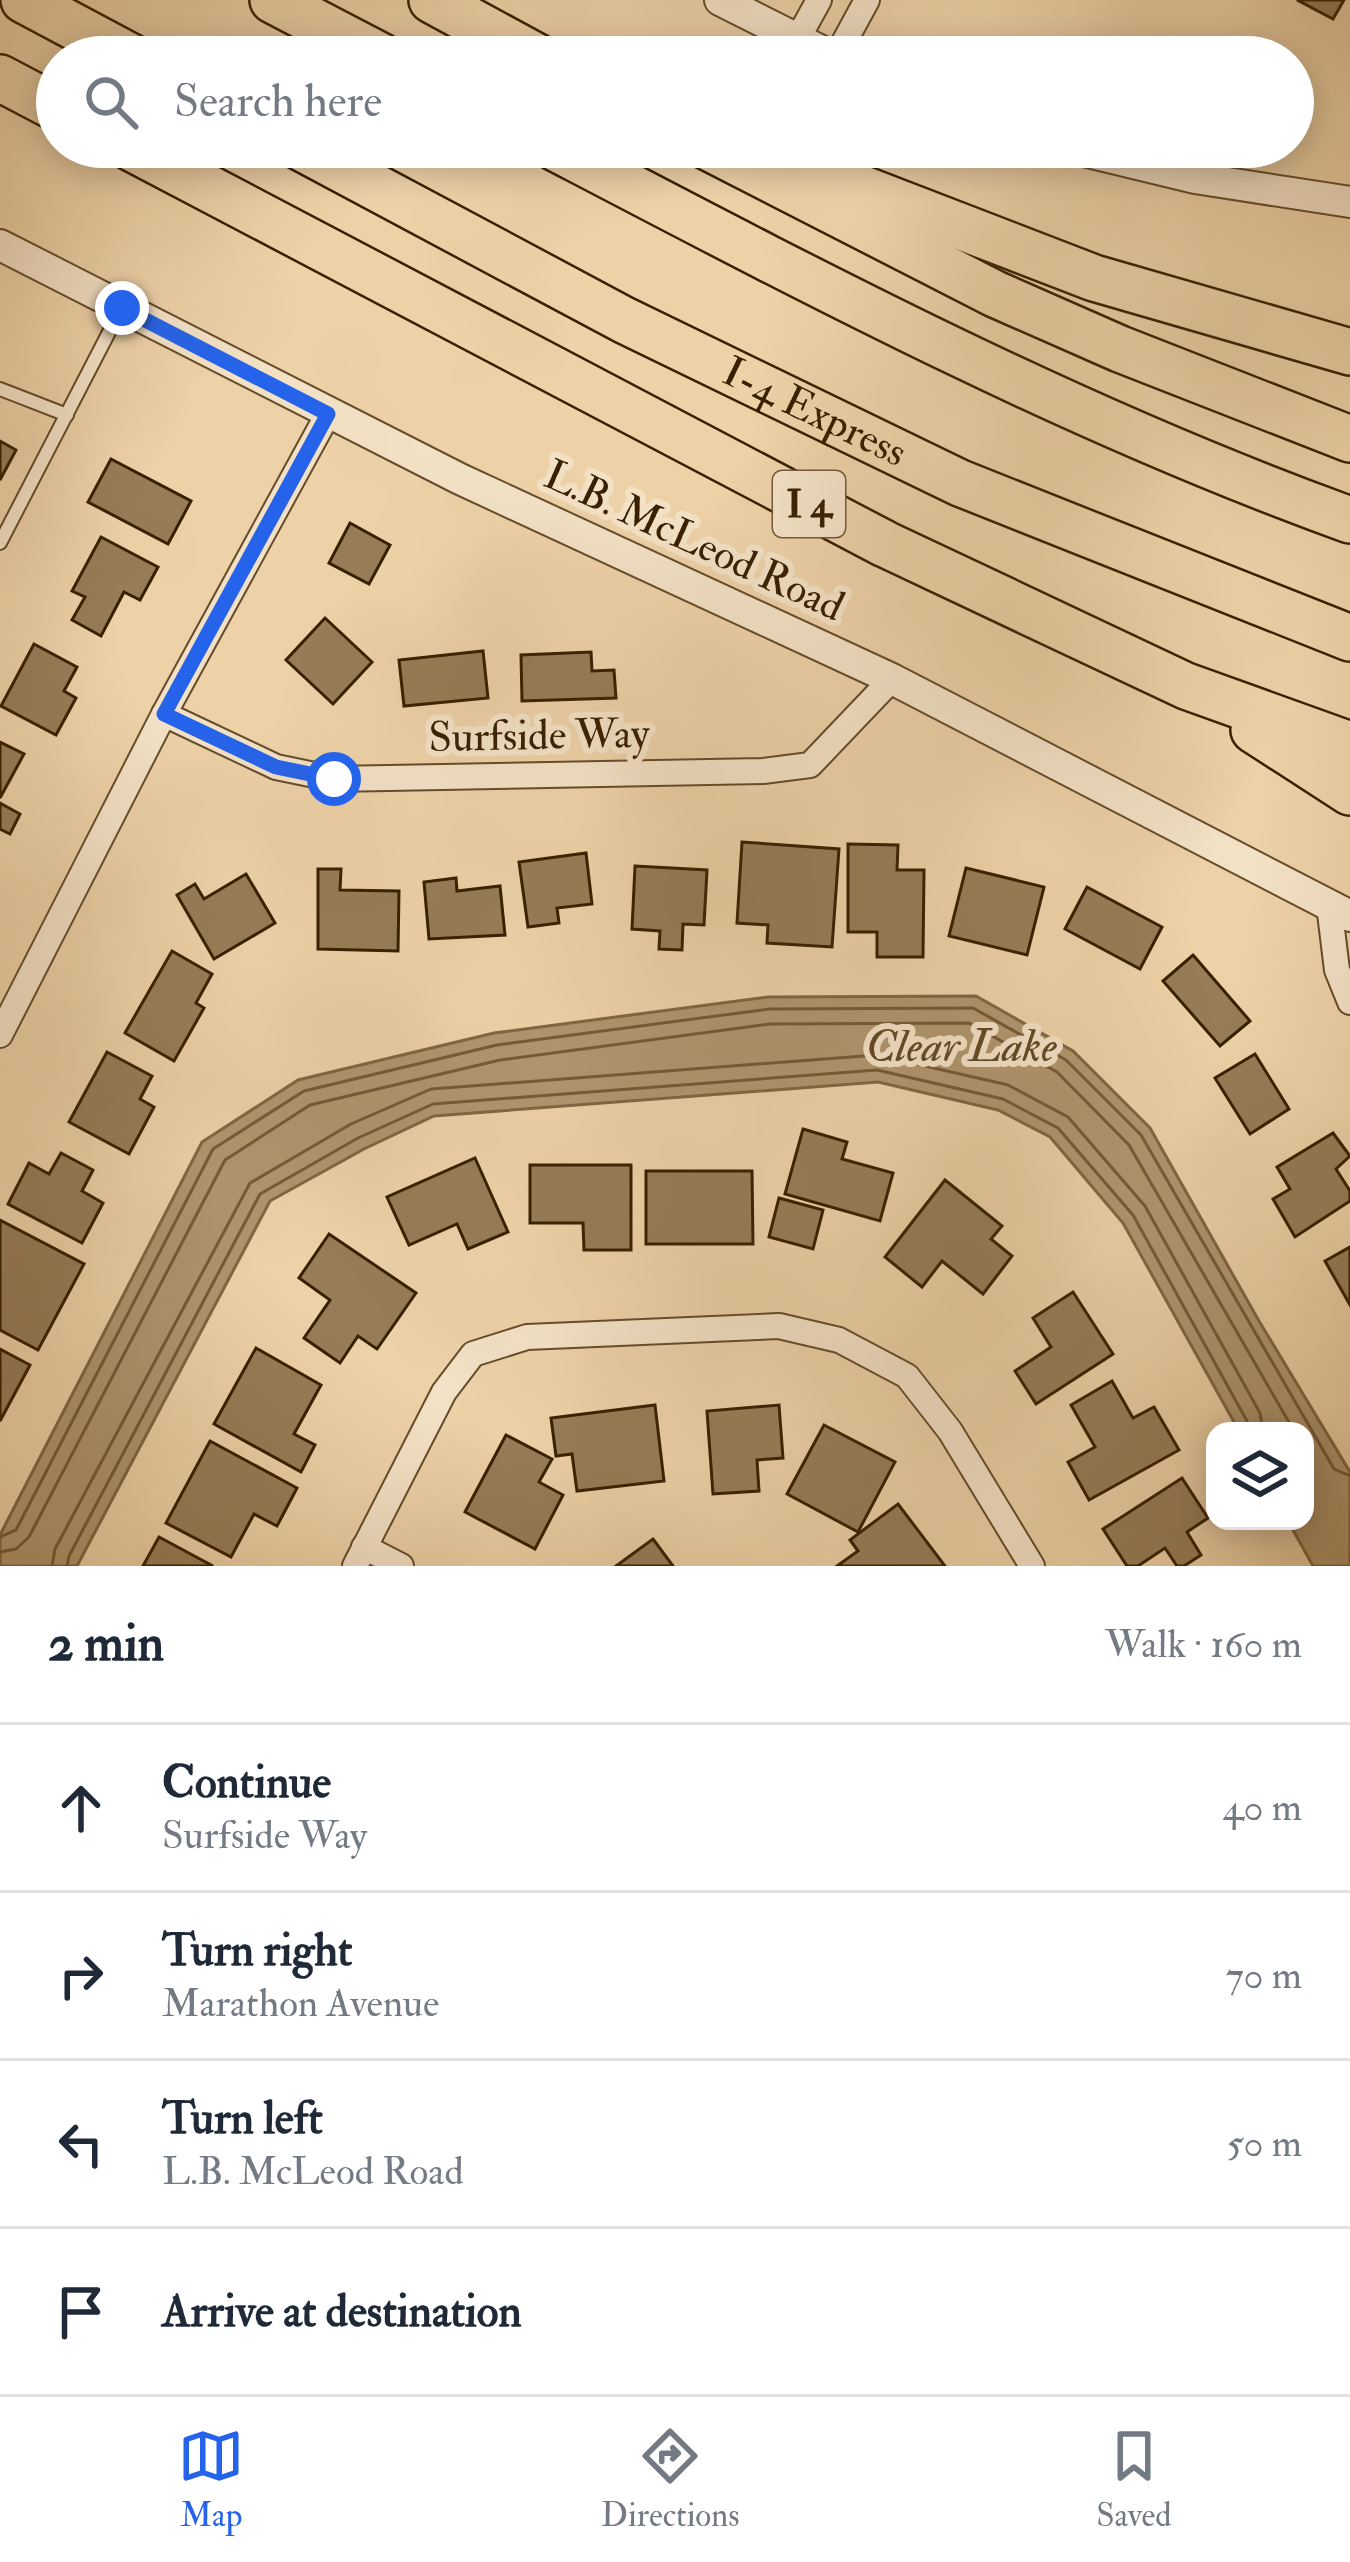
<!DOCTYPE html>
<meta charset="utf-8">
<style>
:root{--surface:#fff;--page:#f6f6f7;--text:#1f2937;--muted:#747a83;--line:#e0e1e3;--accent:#2563eb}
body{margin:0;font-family:"IM FELL Double Pica",serif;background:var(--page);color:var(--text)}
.controls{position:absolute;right:36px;bottom:36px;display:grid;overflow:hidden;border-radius:24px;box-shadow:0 6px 30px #0003}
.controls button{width:108px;height:108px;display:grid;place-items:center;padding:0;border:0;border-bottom:3px solid var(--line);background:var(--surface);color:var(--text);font:60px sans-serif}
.stop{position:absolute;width:36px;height:36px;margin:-27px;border:9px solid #2563eb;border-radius:50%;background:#fff}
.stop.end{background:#2563eb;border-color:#fff;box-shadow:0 3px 12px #0008}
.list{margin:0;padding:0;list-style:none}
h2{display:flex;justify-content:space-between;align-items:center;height:156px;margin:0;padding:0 48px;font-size:51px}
h2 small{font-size:39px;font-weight:400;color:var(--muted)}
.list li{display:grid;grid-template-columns:78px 1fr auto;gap:36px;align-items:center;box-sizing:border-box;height:168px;padding:0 48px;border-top:3px solid var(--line)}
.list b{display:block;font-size:45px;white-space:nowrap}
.list p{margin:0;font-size:39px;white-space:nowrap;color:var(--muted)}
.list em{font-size:39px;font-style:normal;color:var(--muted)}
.icon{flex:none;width:66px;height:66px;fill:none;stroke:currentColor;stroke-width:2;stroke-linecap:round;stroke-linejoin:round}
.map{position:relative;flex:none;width:1350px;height:1566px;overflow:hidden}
.search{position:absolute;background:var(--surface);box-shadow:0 6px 30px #0003;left:36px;right:36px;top:36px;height:132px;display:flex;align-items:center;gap:30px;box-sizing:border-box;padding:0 42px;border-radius:66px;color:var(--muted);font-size:45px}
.sheet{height:828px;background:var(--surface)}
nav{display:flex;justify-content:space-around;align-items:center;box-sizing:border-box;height:168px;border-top:3px solid var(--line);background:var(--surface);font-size:33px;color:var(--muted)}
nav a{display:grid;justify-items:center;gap:6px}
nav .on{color:var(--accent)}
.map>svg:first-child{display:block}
.water{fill:#af956e;stroke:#7f6642;stroke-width:3}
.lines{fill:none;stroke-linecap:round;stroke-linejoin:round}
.shore{stroke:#745a37;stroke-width:3}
.building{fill:#967c57;stroke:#382000;stroke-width:3}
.service-casing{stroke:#654c2a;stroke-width:16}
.minor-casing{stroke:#654c2a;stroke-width:28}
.tertiary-casing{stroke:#654c2a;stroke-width:34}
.motorway-casing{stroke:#382000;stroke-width:50}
.service{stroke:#f3e1c6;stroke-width:12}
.minor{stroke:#f3e1c6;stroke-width:24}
.tertiary{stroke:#f3e1c6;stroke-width:30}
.motorway{stroke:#edd1a7;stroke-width:45}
.route{stroke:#2563eb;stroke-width:15}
.labels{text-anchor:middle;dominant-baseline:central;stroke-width:12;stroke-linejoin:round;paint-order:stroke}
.shield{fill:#f3e1c6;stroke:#705a3b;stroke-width:3}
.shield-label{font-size:39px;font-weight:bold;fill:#382000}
.street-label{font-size:42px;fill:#382000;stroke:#f3e1c6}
.water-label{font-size:45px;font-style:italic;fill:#624926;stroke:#f3e1c6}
</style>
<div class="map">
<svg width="1350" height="1566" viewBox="0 0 1350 1566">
<rect width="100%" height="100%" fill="#edd1a7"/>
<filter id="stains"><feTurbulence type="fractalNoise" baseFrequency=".00167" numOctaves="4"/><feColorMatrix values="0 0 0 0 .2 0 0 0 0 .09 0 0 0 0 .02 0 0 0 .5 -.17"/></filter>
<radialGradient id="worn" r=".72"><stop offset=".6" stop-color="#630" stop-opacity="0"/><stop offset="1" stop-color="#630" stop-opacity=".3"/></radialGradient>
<path class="water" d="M976 996 1073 1051 1150 1128 1259 1321 1350 1472V1566H1313L1288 1521H1305V1431H1239L1123 1223 1050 1137 998 1110 878 1082 434 1116 364 1149 270 1201 77 1566H0V1535L202 1142 298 1080 494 1033 768 997Z"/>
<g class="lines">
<g class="shore">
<path d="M0 1537 16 1530 213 1149 304 1091 497 1045 769 1009 973 1008 1066 1060 1141 1135 1334 1469 1350 1476"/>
<path d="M0 1552 16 1549 29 1537 225 1160 310 1105 500 1060 770 1024 969 1023 1057 1072 1129 1145 1294 1431"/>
<path d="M52 1566 55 1549 250 1183 351 1124 431 1089 877 1055 1008 1085 1068 1117 1145 1206 1260 1413 1263 1431"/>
<path d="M67 1566 69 1556 260 1194 358 1138 433 1104 877 1070 1003 1099 1058 1128 1133 1215 1247 1421 1248 1431"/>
</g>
</g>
<g class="building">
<path d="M1297 0H1344L1333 19Z"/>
<path d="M0 441 16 450 0 480Z"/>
<path d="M111 459 191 501 168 544 88 502Z"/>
<path d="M350 523 390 545 369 584 329 563Z"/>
<path d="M101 537 158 567 140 600 124 592 101 636 72 620 85 597 72 591Z"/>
<path d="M325 618 372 662 333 704 286 660Z"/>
<path d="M34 644 77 667 64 691 76 698 56 735 1 706Z"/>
<path d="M483 651 488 698 404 706 399 660Z"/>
<path d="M591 652 592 671 614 670 616 698 522 701 521 655Z"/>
<path d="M0 742 24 754 0 798Z"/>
<path d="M0 803 20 814 10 834 0 829Z"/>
<path d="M742 842 839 849 832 947 767 943 768 925 737 923Z"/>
<path d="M848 844 898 845 897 870H924L923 957H877V932H848Z"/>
<path d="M586 853 592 904 557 908 559 923 528 927 519 862Z"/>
<path d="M635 866 707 870 704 925 683 924 682 950 659 949 660 931 632 929Z"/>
<path d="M966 868 1044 887 1027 955 949 936Z"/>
<path d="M318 869H341L340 890 399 891 398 951 318 949Z"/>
<path d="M246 874 275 923 214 959 177 895 195 884 204 899Z"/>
<path d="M456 878 457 891 500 886 505 935 429 939 424 882Z"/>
<path d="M1087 887 1162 927 1140 969 1065 929Z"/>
<path d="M172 951 212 974 196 1003 204 1008 174 1061 125 1033Z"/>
<path d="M1193 955 1250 1021 1220 1046 1163 981Z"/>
<path d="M107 1052 152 1076 140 1099 154 1107 129 1154 69 1122Z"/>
<path d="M1255 1054 1289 1109 1250 1134 1215 1078Z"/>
<path d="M803 1129 847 1142 842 1159 893 1173 880 1221 785 1194Z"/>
<path d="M1333 1133 1350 1156 1336 1169 1350 1191V1201L1295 1237 1273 1199 1290 1189 1277 1167Z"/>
<path d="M61 1153 93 1170 82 1191 103 1203 82 1243 8 1204 29 1163 49 1174Z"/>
<path d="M475 1158 508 1232 468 1249 457 1224 409 1245 387 1197Z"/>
<path d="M530 1165H631V1250H584L583 1223H530Z"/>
<path d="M646 1171H752L753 1244H646Z"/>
<path d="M945 1180 1002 1226 991 1239 1012 1256 983 1294 942 1261 922 1287 885 1257Z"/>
<path d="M779 1198 823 1210 813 1249 769 1237Z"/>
<path d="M0 1220 84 1264 38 1350 0 1330Z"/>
<path d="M329 1234 416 1293 377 1349 358 1336 340 1363 304 1338 330 1300 299 1278Z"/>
<path d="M1350 1247V1305L1325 1261Z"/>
<path d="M1073 1292 1113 1354 1036 1404 1015 1371 1051 1347 1033 1318Z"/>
<path d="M256 1348 321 1385 294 1434 315 1445 301 1472 214 1424Z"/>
<path d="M0 1349 30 1365 0 1421Z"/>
<path d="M1112 1381 1133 1418 1154 1407 1179 1450 1089 1500 1068 1462 1095 1447 1071 1405Z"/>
<path d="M655 1405 664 1481 577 1491 572 1454 556 1456 551 1418Z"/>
<path d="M779 1405 783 1458 757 1460 759 1491 713 1494 707 1411Z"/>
<path d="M824 1425 895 1462 858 1532 787 1494Z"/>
<path d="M506 1435 552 1459 539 1482 563 1495 535 1549 465 1512Z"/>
<path d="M210 1441 297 1488 277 1526 254 1514 231 1557 166 1523Z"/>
<path d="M1182 1478 1208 1518 1187 1532 1201 1555 1184 1566H1177L1165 1548 1138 1566H1127L1103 1529Z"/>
<path d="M898 1504 945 1566H837L858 1551 850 1540Z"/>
<path d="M159 1537 213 1566H143Z"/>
<path d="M653 1539 673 1566H616Z"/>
</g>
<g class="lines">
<g class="service-casing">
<g id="service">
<path d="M0 389 67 415"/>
<path d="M0 543 121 309"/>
</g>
</g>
<g class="minor-casing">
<g id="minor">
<path d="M797 40 819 0"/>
<path d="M836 57 867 0"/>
<path d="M164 714 276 767 334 779 763 771 810 765 892 679"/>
<path d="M1329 905 1337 970 1350 1002"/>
<path d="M0 1035 164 714 328 414"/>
<path d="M364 1547 401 1566"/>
<path d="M355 1566 444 1392 473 1354 527 1337 779 1326 839 1340 907 1376 950 1431 1032 1566"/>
</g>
</g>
<g class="tertiary-casing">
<g id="tertiary">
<path d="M720 0 833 57"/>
<path d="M1067 147 1195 178 1350 202"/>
<path d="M0 245 460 479 892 679 1350 916"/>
</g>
</g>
<g class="motorway-casing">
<g id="motorway">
<path d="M24 0 131 57"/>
<path d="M273 0 382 57"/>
<path d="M432 0 537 57"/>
<path d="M0 78 57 108"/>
<path d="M130 147 885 544 1186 686 1350 745"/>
<path id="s1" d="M300 147 624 320 960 483 1350 638"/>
<path d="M554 147C814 283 1073 420 1350 520"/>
<path d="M708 147 995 294 1120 349 1350 439"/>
<path d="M780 157 1094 278 1350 352"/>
<path d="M1254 730 1350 792"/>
</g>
</g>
<use href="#service" class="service"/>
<use href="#minor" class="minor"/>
<use href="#tertiary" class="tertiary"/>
<use href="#motorway" class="motorway"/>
</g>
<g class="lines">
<path class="route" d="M122 308 328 414 164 714 276 767 334 779"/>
</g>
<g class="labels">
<rect class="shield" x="773" y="471" width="72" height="66" rx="9"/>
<g class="shield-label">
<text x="809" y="504">I 4</text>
</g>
<g class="street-label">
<text stroke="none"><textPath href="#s1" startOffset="579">I-4 Express</textPath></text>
<text transform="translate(694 541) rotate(25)">L.B. McLeod Road</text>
<text transform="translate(539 736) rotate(-1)">Surfside Way</text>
</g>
<g class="water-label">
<text x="961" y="1047">Clear Lake</text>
</g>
</g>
<rect width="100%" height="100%" filter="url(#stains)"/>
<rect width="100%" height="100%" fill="url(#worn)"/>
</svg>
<div class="controls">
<button><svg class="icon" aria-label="layers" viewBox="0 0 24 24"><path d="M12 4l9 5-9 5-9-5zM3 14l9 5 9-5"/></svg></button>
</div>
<div class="stop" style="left:334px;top:779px"></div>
<div class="stop end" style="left:122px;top:308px"></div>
<div class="search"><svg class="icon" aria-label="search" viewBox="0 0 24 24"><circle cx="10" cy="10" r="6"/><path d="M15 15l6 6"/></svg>Search here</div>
</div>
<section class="sheet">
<h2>2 min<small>Walk · 160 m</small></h2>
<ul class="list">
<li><svg class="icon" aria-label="ahead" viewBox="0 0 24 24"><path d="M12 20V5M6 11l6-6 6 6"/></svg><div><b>Continue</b><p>Surfside Way</p></div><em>40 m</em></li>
<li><svg class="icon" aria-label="right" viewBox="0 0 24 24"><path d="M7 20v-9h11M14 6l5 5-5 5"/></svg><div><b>Turn right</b><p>Marathon Avenue</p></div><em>70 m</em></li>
<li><svg class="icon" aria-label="left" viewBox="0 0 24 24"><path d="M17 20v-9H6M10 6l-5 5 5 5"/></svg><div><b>Turn left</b><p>L.B. McLeod Road</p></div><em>50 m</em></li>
<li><svg class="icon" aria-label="arrive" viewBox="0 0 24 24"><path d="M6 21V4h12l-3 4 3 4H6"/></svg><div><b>Arrive at destination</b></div></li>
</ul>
</section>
<nav>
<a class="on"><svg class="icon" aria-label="map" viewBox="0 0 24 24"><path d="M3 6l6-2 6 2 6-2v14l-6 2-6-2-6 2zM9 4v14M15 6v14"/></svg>Map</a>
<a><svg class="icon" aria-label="directions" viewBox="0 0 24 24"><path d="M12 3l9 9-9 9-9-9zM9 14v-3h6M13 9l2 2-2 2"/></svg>Directions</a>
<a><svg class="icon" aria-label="saved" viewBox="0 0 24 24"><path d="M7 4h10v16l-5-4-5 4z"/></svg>Saved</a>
</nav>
